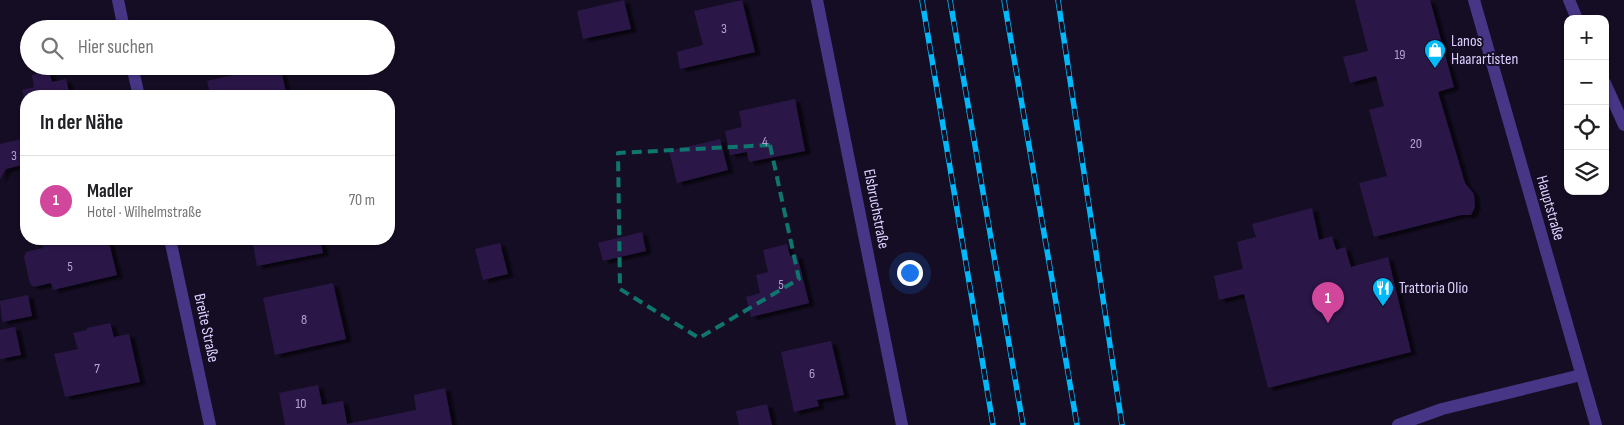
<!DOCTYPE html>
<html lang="de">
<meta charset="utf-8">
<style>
:root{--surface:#fff;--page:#f6f6f6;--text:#202124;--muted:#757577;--line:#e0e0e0;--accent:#126585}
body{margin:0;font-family:"Sofia Sans Condensed",sans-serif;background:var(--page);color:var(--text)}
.controls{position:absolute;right:15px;top:15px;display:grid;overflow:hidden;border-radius:10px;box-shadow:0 1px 4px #0004}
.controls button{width:45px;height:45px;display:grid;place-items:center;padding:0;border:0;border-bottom:1px solid var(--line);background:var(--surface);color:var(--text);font:25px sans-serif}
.you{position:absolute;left:909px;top:272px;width:18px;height:18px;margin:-12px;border:4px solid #fff;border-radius:50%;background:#1a73e8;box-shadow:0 0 0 8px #1a73e833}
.badge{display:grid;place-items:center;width:32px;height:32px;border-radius:50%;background:var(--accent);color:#fff;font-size:16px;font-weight:700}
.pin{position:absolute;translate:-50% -41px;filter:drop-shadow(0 1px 2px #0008)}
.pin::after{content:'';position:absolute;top:26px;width:18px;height:15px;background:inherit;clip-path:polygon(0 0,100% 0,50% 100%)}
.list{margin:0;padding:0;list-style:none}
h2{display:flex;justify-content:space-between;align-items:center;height:65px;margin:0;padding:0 20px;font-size:21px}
h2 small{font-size:16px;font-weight:400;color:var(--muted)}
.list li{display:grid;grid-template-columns:32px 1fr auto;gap:15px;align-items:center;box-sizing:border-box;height:90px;padding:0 20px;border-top:1px solid var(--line)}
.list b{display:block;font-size:19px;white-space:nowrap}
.list p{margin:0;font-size:16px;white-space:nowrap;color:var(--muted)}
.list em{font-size:16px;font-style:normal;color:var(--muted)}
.icon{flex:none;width:28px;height:28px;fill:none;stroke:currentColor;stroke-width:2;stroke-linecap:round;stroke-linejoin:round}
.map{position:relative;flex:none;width:1624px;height:425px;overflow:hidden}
.search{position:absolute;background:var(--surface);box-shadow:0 1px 4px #0004;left:20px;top:20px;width:375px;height:55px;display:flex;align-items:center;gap:12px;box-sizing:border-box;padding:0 18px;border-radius:28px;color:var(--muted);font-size:19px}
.panel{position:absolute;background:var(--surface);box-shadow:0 1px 4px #0004;left:20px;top:90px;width:375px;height:155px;border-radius:20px}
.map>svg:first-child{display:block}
.building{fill:#291846;filter:url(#shadow)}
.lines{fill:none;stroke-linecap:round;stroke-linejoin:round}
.service{stroke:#463685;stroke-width:12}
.minor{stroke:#463685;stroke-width:12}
.tertiary{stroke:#463685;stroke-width:12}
.rail-casing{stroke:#00b9fb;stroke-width:5.5}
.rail{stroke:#150d24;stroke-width:4;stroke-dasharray:11;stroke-linecap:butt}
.marked{fill:none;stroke:#0f766e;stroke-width:4;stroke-dasharray:10 6;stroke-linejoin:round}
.labels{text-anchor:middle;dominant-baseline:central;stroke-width:4;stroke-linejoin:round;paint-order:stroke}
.number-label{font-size:14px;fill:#b0a2d1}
.poi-label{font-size:16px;fill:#ddd0ff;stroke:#150d24;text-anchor:start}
.street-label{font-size:16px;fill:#ddd0ff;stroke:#150d24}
</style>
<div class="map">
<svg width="1624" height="425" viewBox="0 0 1624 425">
<defs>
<filter id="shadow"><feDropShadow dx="5.5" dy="3" stdDeviation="1" flood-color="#0009"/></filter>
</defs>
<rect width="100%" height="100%" fill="#150d24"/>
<g class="building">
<path d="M624 0 631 29 583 39 577 11Z"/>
<path d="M742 0 755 52 680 69 677 52 703 45 694 11Z"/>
<path d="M1355 0H1430L1454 87 1438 92 1465 183 1474 194 1475 207 1471 215H1461L1374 237 1359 183 1387 176 1369 110 1384 106 1376 76 1350 83 1343 57 1368 51Z"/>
<path d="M273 66H280L287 96H211L207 81Z"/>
<path d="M49 71 52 82 66 79 70 96H26V105L22 90 34 87 32 75Z"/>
<path d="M795 99 805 151 749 162 747 152 730 155 725 131 742 127 739 111Z"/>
<path d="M26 138V164L6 169 0 179V144Z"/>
<path d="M720 139 728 170 677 183 669 151Z"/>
<path d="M1312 208 1319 240 1332 236 1336 250 1345 247 1351 267 1388 257 1411 352 1268 388 1244 294 1219 300 1214 276 1243 269 1237 242 1256 237 1252 224Z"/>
<path d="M642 232 646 251 603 261 598 243Z"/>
<path d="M62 239H108L117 275 53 290 51 283 34 287 30 284 24 257 26 252 43 248 42 243Z"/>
<path d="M252 239H320L323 253 257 266Z"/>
<path d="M500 243 508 274 483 280 475 249Z"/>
<path d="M787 244 790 256 797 255 809 303 751 317 746 297 760 293 756 275 768 272 763 250Z"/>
<path d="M333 283 346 339 275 355 263 298Z"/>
<path d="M28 295 32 316 2 322 0 301Z"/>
<path d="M110 323 114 337 129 334 140 382 65 397 54 354 78 349 73 333 87 330V328Z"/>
<path d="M15 327 21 355 0 359V330Z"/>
<path d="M831 341 844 395 817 400 819 406 794 412 781 352Z"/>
<path d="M318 385 322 405 343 401 347 424 416 410 414 395 445 388 452 425H285L279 393Z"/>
<path d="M767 404 772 425H739L736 411Z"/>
</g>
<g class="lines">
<g class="service">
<path d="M1474 0 1596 425"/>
<path d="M1398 425 1442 409 1581 375"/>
</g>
<g class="minor">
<path d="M118 0 124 29"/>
<path d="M817 0 902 425"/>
<path d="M132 66 139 96"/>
<path d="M170 239 210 425"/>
</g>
<g class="tertiary">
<path d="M1569 0 1577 19"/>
<path d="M1605 83 1624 125"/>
</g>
<g class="rail-casing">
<g id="rail">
<path d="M922 0 993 425"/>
<path d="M950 0 1023 425"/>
<path d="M1004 0 1077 425"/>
<path d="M1058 0 1122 425"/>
</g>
</g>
<use href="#rail" class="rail"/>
</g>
<path class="marked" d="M770 145 799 279 699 338 620 289 618 153Z"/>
<defs>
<g id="shop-pin" transform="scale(1.125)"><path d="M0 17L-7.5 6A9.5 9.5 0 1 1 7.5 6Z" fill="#00b9fb" stroke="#150d24"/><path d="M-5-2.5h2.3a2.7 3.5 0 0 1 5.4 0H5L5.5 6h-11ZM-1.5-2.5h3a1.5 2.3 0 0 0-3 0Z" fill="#fff"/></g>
<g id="restaurant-pin" transform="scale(1.125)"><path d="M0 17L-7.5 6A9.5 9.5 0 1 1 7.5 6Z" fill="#00b9fb" stroke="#150d24"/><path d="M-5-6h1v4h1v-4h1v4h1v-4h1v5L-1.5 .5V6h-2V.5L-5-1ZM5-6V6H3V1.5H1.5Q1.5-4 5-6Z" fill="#fff"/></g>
</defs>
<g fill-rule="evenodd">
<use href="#shop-pin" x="1435" y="50"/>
<use href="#restaurant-pin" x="1383" y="288"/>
</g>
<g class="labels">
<g class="number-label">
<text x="724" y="28">3</text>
<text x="1400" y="54">19</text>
<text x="765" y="141">4</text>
<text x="1416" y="143">20</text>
<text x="14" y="155">3</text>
<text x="70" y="266">5</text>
<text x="781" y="284">5</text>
<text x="304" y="319">8</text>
<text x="97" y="368">7</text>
<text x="812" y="373">6</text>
<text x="301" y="403">10</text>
</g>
<g class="poi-label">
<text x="1451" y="41">Lanos<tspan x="1451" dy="18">Haarartisten</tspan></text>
<text x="1399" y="288">Trattoria Olio</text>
</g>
<g class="street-label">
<text transform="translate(1550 208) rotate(74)">Hauptstraße</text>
<text transform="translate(876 209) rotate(79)">Elsbruchstraße</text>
<text transform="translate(206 328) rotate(78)">Breite Straße</text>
</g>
</g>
</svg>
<div class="controls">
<button>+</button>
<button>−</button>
<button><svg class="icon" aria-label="locate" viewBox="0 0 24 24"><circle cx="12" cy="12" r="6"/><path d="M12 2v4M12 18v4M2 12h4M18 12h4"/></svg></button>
<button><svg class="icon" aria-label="layers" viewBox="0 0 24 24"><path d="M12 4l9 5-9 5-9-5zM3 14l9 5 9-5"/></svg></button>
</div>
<div class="you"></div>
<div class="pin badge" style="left:1328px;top:323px;background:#d1479c">1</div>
<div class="search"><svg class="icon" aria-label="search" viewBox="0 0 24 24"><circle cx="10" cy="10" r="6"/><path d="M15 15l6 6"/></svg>Hier suchen</div>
<section class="panel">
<h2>In der Nähe<small></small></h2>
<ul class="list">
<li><span class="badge" style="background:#d1479c">1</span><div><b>Madler</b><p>Hotel · Wilhelmstraße</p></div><em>70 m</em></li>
</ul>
</section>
</div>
